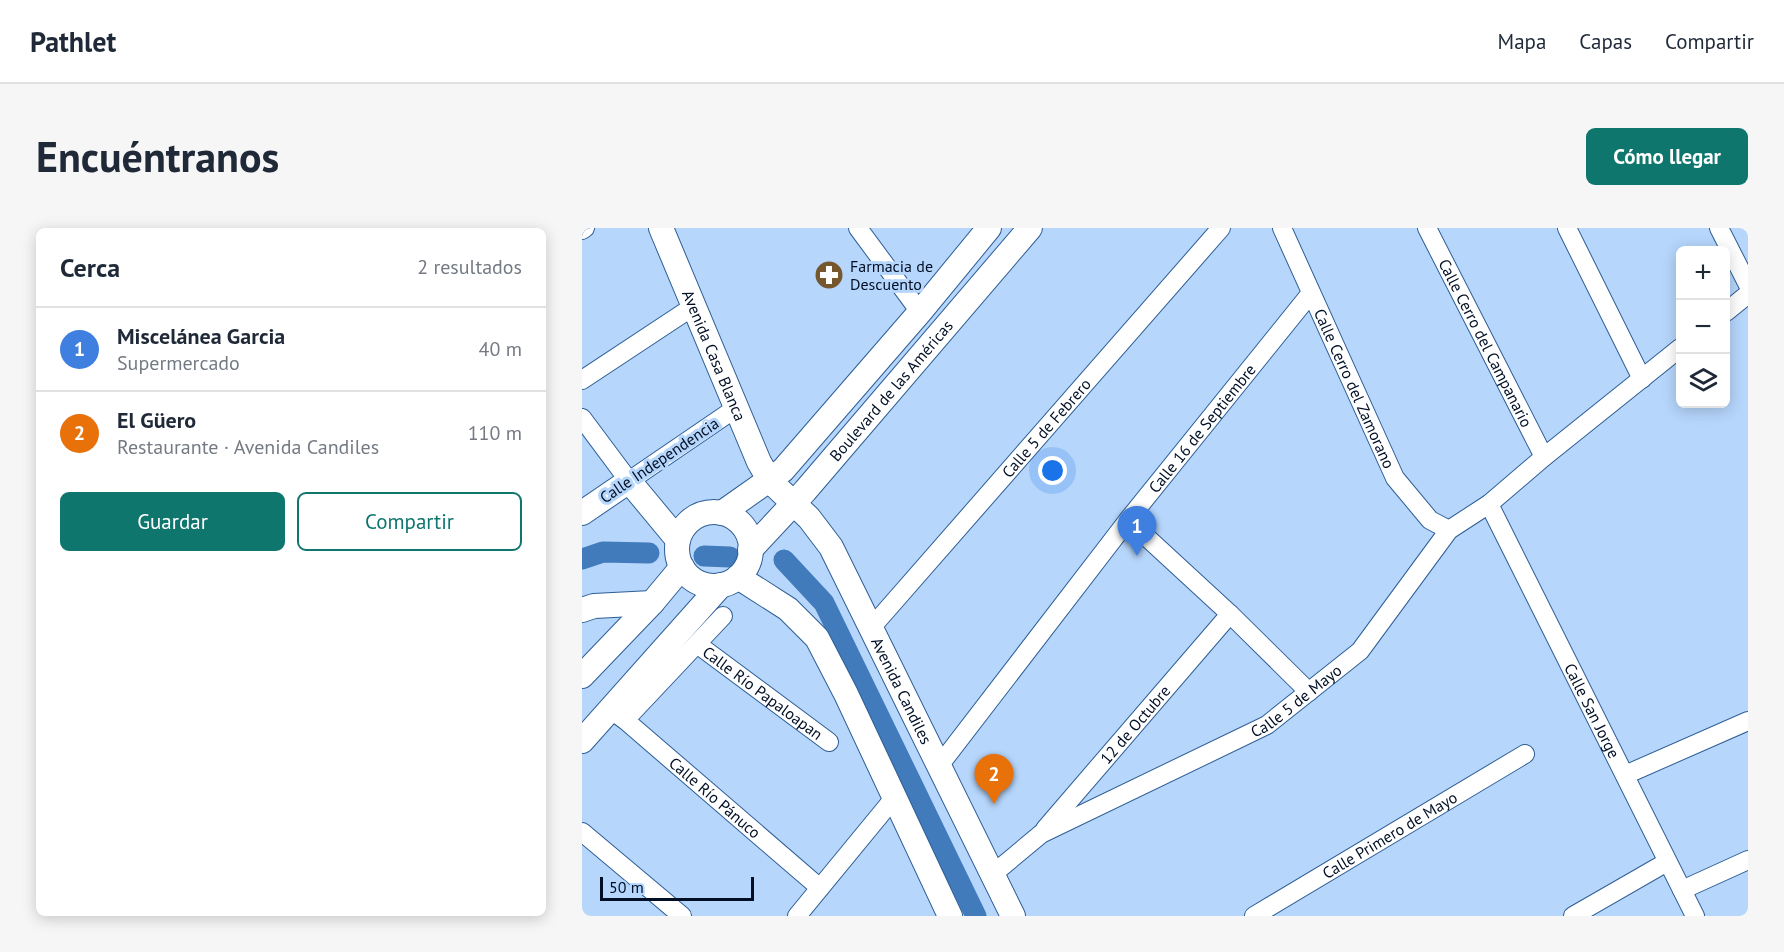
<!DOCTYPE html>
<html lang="es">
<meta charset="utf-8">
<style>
:root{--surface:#fff;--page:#f6f6f7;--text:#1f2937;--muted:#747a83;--line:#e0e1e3;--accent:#0f766e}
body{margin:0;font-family:"PT Sans",sans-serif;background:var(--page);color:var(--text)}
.controls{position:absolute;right:18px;top:18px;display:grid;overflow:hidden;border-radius:9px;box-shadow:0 3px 15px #0003}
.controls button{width:54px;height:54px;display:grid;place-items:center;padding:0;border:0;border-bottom:2px solid var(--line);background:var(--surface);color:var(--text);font:30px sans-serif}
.scale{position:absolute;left:18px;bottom:15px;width:154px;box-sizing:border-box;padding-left:6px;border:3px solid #000f25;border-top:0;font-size:16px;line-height:21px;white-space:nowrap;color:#000f25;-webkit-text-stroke:4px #b6d6fc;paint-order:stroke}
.you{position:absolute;left:471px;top:243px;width:21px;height:21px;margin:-15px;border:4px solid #fff;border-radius:50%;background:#1a73e8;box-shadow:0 0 0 9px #1a73e833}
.badge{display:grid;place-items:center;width:39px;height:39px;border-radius:50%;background:var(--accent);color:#fff;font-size:20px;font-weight:700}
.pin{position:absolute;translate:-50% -50px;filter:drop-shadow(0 2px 3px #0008)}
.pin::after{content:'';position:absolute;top:32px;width:21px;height:18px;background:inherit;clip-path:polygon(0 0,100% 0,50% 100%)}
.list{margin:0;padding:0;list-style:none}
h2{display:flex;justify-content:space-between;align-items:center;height:78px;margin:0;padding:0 24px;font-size:26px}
h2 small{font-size:20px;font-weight:400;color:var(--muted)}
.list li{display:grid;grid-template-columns:39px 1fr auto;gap:18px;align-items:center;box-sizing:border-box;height:84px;padding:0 24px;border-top:2px solid var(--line)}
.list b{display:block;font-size:22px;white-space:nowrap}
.list p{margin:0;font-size:20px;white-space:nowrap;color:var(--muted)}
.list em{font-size:20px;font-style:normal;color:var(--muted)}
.actions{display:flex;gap:12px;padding:18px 24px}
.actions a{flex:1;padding:14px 0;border:2px solid var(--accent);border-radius:9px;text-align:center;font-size:21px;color:var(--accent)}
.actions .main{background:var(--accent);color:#fff}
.icon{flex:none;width:33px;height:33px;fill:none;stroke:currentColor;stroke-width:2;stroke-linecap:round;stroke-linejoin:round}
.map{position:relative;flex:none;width:1166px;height:688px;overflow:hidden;border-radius:9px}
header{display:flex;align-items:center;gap:36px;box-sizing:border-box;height:84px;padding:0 30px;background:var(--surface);border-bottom:2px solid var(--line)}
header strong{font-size:28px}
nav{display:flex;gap:33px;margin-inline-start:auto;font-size:21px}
.intro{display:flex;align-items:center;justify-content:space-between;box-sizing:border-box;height:144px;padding:0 36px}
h1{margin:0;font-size:42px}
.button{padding:15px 27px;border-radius:9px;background:var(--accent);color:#fff;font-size:21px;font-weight:700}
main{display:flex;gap:36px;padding:0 36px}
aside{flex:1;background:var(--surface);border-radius:9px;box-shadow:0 3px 15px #0003}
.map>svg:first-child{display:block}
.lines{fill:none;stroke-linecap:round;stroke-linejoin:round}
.canal{stroke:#417bbc;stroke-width:21}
.street-casing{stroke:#2d5e95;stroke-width:20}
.secondary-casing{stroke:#2d5e95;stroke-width:26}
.street{stroke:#fff;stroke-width:18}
.secondary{stroke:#fff;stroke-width:24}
.labels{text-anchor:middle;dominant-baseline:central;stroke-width:6;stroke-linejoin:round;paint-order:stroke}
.poi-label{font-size:16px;fill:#000f25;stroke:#b6d6fc;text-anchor:start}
.street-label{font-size:16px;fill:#000f25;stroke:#b6d6fc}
</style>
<header>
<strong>Pathlet</strong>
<nav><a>Mapa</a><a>Capas</a><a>Compartir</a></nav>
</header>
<div class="intro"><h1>Encuéntranos</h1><a class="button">Cómo llegar</a></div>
<main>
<aside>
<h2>Cerca<small>2 resultados</small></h2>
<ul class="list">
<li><span class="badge" style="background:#3f7fe0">1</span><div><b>Miscelánea Garcia</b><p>Supermercado</p></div><em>40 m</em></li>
<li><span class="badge" style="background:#e8710a">2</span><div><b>El Güero</b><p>Restaurante · Avenida Candiles</p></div><em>110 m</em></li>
</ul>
<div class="actions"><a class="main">Guardar</a><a>Compartir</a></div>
</aside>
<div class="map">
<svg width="1166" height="688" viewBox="0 0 1166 688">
<rect width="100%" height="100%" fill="#b6d6fc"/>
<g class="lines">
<g class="canal">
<path d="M122 328 148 329"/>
<path d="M0 331 21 324 67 325"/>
<path d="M202 332 242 375 394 688"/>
</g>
<g class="street-casing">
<g id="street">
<path d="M276 0 338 84"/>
<path id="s1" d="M700 0 813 250 848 292 867 302"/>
<path id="s2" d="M845 0 962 229"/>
<path d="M985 0 1060 151"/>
<path d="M1137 0 1166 57"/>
<path d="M0 2 3 0"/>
<path d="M1144 84 1166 66"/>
<path d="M0 152 112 78"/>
<path d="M0 190 47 253 154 180"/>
<path id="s3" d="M907 276 1113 688"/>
<path d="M546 292 648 386 727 464"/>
<path id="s4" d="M289 400 639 0"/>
<path id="s5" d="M115 416 247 514"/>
<path id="s6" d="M29 482 43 492 238 660"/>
<path d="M43 492 141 388"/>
<path id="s7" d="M357 538 546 292 729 65"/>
<path d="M1043 547 1166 493"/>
<path id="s8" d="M463 601 648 386"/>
<path d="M0 604 100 688"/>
<path id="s9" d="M411 646 459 606 685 497 778 423 867 302 907 276 962 229 1098 120"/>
<path d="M1100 662 1166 632"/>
<path d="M215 688 312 570"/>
<path id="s10" d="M672 688 943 526"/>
<path d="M991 688 1085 634"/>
</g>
</g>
<g class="secondary-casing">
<g id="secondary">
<path id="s11" d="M79 0 177 234 188 253 227 290 249 319 431 688"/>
<circle cx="132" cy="321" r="37"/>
<path d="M0 285 47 253 96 312"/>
<path d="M140 285 201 242 338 84 407 0"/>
<path id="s12" d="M168 322 223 263 448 0"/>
<path d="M156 349 206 381 235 410 264 466 368 688"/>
<path d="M0 382 12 378 70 375"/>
<path d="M0 448 70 375 100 339"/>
<path d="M0 513 139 357"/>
</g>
</g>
<use href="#street" class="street"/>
<use href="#secondary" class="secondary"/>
</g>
<defs>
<g id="pharmacy-disc" transform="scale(1.5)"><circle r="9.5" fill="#76562c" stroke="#b6d6fc"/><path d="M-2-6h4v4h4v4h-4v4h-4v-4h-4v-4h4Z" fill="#fff"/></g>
</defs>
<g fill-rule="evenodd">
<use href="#pharmacy-disc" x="247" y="47"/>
</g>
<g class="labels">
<g class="poi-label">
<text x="268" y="38">Farmacia de<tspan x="268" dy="18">Descuento</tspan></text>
</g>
<g class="street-label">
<text stroke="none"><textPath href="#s2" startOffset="129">Calle Cerro del Campanario</textPath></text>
<text stroke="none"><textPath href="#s11" startOffset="138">Avenida Casa Blanca</textPath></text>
<text stroke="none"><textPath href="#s1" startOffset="176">Calle Cerro del Zamorano</textPath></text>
<text stroke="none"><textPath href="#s12" startOffset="213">Boulevard de las Américas</textPath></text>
<text stroke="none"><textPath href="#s4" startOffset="266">Calle 5 de Febrero</textPath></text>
<text stroke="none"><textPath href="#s7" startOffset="428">Calle 16 de Septiembre</textPath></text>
<text transform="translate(77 232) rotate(-34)">Calle Independencia</text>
<text stroke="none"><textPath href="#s11" startOffset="526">Avenida Candiles</textPath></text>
<text stroke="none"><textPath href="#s5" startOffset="82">Calle Río Papaloapan</textPath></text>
<text stroke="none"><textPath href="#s9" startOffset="351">Calle 5 de Mayo</textPath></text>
<text stroke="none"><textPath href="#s3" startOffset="231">Calle San Jorge</textPath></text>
<text stroke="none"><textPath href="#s8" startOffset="138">12 de Octubre</textPath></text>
<text stroke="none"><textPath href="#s6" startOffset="136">Calle Río Pánuco</textPath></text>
<text stroke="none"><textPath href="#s10" startOffset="158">Calle Primero de Mayo</textPath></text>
</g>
</g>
</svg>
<div class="controls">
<button>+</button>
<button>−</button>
<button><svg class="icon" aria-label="layers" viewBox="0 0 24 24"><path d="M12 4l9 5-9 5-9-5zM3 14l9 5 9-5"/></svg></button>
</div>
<div class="scale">50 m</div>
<div class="you"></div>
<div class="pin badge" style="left:555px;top:328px;background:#3f7fe0">1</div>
<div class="pin badge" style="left:412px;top:576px;background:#e8710a">2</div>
</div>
</main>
